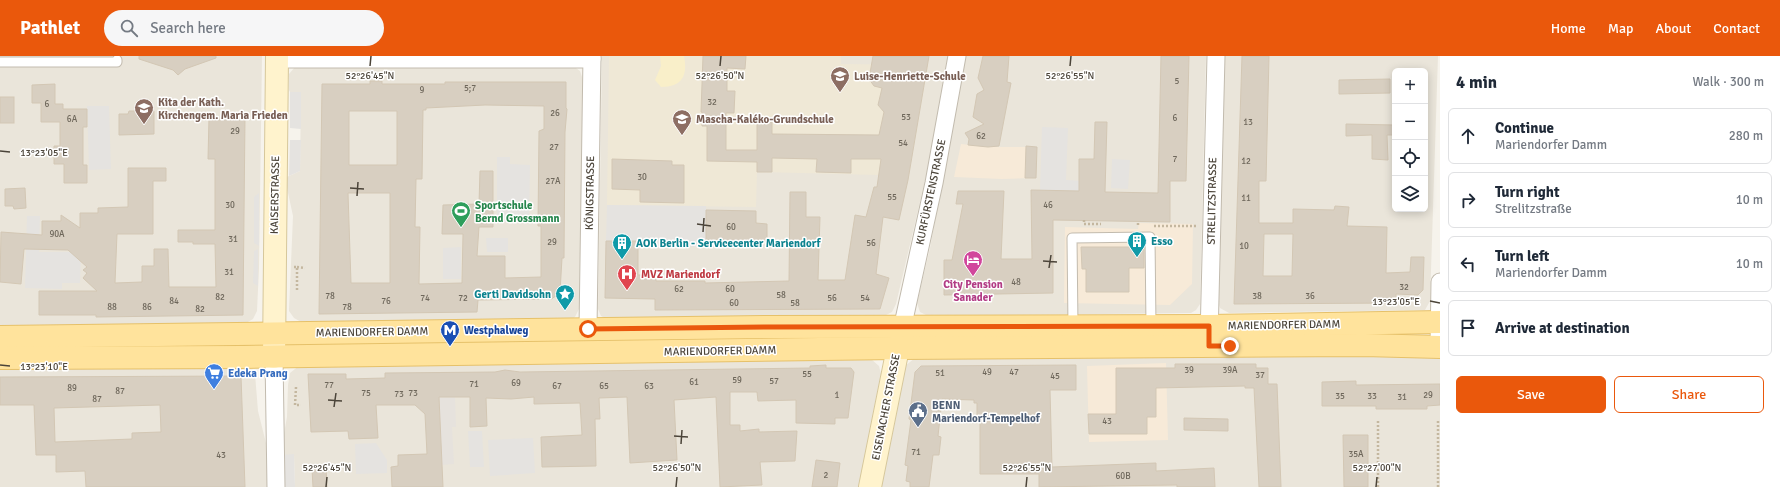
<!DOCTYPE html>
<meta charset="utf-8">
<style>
:root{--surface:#fff;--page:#f6f6f7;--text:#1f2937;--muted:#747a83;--line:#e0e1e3;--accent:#ea580c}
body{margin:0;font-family:Signika,sans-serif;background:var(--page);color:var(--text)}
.controls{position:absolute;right:12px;top:12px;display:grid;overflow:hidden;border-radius:6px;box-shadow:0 2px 10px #0003}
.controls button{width:36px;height:36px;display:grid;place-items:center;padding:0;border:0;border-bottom:1px solid var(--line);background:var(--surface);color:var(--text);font:20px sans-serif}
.stop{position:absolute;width:12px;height:12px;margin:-9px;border:3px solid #ea580c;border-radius:50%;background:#fff}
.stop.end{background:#ea580c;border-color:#fff;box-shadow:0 1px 4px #0008}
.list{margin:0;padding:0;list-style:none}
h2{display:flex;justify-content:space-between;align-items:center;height:52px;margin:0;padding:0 16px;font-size:17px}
h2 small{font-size:13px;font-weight:400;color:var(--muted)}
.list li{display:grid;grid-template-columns:26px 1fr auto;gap:12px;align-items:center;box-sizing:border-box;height:56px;margin:0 8px 8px;padding:0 8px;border:1px solid var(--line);border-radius:6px}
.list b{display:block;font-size:15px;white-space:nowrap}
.list p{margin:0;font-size:13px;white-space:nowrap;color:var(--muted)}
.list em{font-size:13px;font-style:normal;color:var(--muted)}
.actions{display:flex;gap:8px;padding:12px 16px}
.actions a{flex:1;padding:9px 0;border:1px solid var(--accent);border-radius:6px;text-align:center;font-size:14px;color:var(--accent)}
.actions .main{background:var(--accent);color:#fff}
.icon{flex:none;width:22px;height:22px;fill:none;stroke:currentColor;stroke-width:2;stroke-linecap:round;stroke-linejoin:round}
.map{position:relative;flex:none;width:1440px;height:431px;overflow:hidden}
header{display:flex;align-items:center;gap:24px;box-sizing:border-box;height:56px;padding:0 20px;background:var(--accent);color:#fff}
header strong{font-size:19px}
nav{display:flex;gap:22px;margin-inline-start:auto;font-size:14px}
.search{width:280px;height:36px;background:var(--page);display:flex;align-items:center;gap:10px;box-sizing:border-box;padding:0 14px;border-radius:22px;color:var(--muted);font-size:15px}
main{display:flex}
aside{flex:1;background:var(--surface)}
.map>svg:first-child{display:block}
.residential{fill:#eae5da;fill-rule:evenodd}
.commercial{fill:#f7ead8}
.industrial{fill:#e6e2dd}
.education{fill:#efe8d6}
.sand{fill:#f9efc9}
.parking{fill:#e5e3e0}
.building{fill:#d8cfc1;stroke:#d3c7b4;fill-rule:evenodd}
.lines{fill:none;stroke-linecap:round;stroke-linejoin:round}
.lane-casing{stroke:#c2bbae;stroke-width:11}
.street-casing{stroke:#c2bbae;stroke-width:19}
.secondary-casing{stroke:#d6c79b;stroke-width:24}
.primary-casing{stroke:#e6c16a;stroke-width:24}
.path{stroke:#c4b79f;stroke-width:2.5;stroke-dasharray:2 2;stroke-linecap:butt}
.lane{stroke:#fff;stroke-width:9}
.street{stroke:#fff;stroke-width:17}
.secondary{stroke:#fff3cd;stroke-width:22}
.primary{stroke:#ffe39c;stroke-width:22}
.route{stroke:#ea580c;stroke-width:5}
.ticks{fill:none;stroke:#4b4439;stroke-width:1.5}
.labels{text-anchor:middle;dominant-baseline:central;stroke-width:3;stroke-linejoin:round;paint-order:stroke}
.number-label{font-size:9px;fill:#6e675b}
.education-label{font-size:11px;font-weight:bold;fill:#785e54;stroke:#fff;text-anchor:start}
.street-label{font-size:11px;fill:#4b4439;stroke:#fff}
.leisure-label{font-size:11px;font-weight:bold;fill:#27864d;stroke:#fff;text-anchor:start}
.culture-label{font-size:11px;font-weight:bold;fill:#0d838f;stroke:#fff;text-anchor:start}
.health-label{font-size:11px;font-weight:bold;fill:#be3a42;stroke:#fff;text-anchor:start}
.hotel-label{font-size:11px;font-weight:bold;fill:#b23c85;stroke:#fff}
.transit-label{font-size:11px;font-weight:bold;fill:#164399;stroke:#fff;text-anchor:start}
.shop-label{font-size:11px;font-weight:bold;fill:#366cbe;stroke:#fff;text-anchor:start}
.service-label{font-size:11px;font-weight:bold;fill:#4e5e75;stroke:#fff;text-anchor:start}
.ticks-label{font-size:10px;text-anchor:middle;fill:#4b4439;stroke:#fff;stroke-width:3;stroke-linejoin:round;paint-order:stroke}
</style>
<header>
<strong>Pathlet</strong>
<div class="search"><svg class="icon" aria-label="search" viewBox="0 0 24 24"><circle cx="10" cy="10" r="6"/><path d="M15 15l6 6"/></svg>Search here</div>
<nav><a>Home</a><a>Map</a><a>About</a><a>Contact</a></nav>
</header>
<main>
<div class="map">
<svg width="1440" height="431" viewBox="0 0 1440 431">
<rect width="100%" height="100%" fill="#f6f3ec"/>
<g class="residential">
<path d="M0 0H262L259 212 257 255 253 263 246 267 0 271Z"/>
<path d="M602 0H948L927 116 896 248 892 256 884 260 605 262 601 260 598 253Z"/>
<path d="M965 0H1206L1200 248 1196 254 1191 257 928 260 920 256 917 247 930 192Z"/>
<path d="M1225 0H1438L1430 245 1425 254 1229 257 1220 252 1218 246ZM1395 15H1425V153H1395Z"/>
<path d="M573 10 580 15 583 24 579 253 575 261 572 263 303 267 294 262 289 255 293 160 287 132V121L300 115 301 36H290L289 34V18L295 11Z"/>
<path d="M1353 298 1440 302V431H879L905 310 915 302Z"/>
<path d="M871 303 879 310 881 318 860 431H295L294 399H283L282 388 287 361 288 329 290 317 300 309Z"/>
<path d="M249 311 255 318 258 355 269 399V431H0V312Z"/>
</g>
<g class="commercial">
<path d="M961 88 988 91H1037L1036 122 1002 123 954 121Z"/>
<path d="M1139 167 1193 168 1192 228 1170 249 1064 247 1065 171 1138 173Z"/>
<path d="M1166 307 1168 384 1089 386 1087 310Z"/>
</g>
<path class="industrial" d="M439 341H455L456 371H452L454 408 442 409Z"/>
<path class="education" d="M609 0H841V8L928 9 908 124 879 119 757 116 756 151 607 149Z"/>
<path class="sand" d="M660 0H684C688 20 682 31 661 31L655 24 661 10Z"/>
<g class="parking">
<path d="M290 36H301V73L290 72Z"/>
<path d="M87 50H109L111 113 89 114Z"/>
<path d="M1042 71 1068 72 1066 124 1082 125 1104 136 1040 134Z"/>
<path d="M290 84H301L300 115 289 120Z"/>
<path d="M497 101H510V108L530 109 529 166H497Z"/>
<path d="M1112 103 1130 104 1128 133 1111 132Z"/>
<path d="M259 137V190L254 187V141Z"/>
<path d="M607 149 706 150V191L638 190V185H606Z"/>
<path d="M27 160H40L39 196H81L80 227H62V233L25 232Z"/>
<path d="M486 182H508V196H487Z"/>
<path d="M461 191V223H443V192Z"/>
<path d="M258 193V230L253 227 254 195Z"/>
<path d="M468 375H482L484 411H470Z"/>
<path d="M533 382 535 417 490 420 488 384Z"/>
<path d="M376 387 387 404V417L356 418 355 388Z"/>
<path d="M294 398 295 431H283V399Z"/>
</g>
<g class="building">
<path d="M139 0H216V2L185 13 178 19 173 14 139 3Z"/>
<path d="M703 0H746L745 13 727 12V35H735L734 57H726V94H757V66H772V78L879 79 884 56 878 49 882 32 874 30 869 23 873 0H929L908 124 899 164 883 161 876 218 889 222 880 253 655 254V243L605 242 606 185H638V219H656V225H705V227L789 225 790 136H806V161H820L818 224H845L855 159 866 161 874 131H877L881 103H851V117L816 116 817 103 772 102V116H757V106L707 105V70H702V56H701Z"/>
<path d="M983 0H1009L1007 26 1011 27 999 90 988 91 968 89 969 83 965 77 984 68 973 61 977 38 984 34 978 22Z"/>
<path d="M1161 0H1189L1186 125H1170V166L1053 164V237L944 239V204H952L963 148H956L958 135H1004L1001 203H1032L1031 134 1079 135V103H1094L1095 66H1107L1105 136 1158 137Z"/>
<path d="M1242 0H1269L1266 125H1259V167H1293V153L1334 154 1335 150 1349 151 1347 170 1387 171 1386 217 1410 216 1411 201H1424L1423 234 1418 239 1396 238V247L1234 248ZM1264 178H1293L1292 220H1263Z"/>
<path d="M1390 23V37L1339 38V24Z"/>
<path d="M370 25H382V28H445V26H566V52L567 53 565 76 564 202H562L560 236 556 240 551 243 478 244 477 256 319 258 322 28H370ZM485 49 544 50V73L539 75 538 170H541V221L505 222V200H477L479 171H493V115H480L479 148 443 149 442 178H463L462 227 419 228 420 171H415L416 123H422L423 54H426V52ZM349 55H397V109H349ZM348 137H390V227H351Z"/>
<path d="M55 28V48H63V53H87V71H83V109H87V127H64V108H54V90H60V66H41V47H32V29Z"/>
<rect x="0" y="41" width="14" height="26"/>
<path d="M129 55H154V78L119 79V58H128Z"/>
<path d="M221 60H245L243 259 96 261V259H39V235H97L83 222 87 217 83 214 87 211 68 194 24 193 21 228 0 226 1 176 42 179V165H61V159L80 172V157H98V152L128 151V112H166V125H153V178H117L115 227 142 226V210H154V193H168L169 231H216L215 188H193V186H178V174H215V103H208L209 62H221Z"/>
<path d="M1346 68 1395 69V79H1387L1388 104 1372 103V79L1346 80Z"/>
<path d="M1026 90 1037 91 1036 122H1025Z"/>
<path d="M612 103 672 105V109H684V147L640 146V134L612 133Z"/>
<path d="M25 132 26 152 14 153 13 150H5V133Z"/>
<path d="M706 154 756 155V167L767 168V185L706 184Z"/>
<path d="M1081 191H1144V212H1129V236H1086V213H1082Z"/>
<path d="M1175 308H1256V312H1268V328H1277L1281 431H1259L1254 332H1245V330L1156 332V361H1147V378H1089L1088 358H1116V312H1175Z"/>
<path d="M826 309V312H851L854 316 848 362H835V368L796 367V344L758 345 757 336H730V369H740V375L759 373V376L797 375 795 405 760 406 762 429 720 431 716 341 674 344 677 404 630 407 627 341 599 342 600 363H595L596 410 542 411 541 381 582 379 580 347 534 348V341L511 343 486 342 487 370 470 371V341H439L443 431H392L391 411 398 410V399L427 398 425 358 415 349H376L378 382 349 383 348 375 311 376 308 318H346V323L385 322V317L495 316 505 314 520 316 810 312V310Z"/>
<path d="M1076 309V334H1050L1052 411 1156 407V415L1214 412 1215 431H1177V429L1039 431V418H980V361H977V347H974V344L942 343 938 380 941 381 939 399H933L929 431H910V426L906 425 908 410 905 409 911 364 909 363 915 316 921 310Z"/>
<path d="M241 320 245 431H86L85 415 56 416V399H36L34 349H0V321ZM160 349 161 376 132 377V383L55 386 54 352Z"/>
<path d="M1356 325V329L1440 328V349L1427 350V353H1376V350H1322V326Z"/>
<path d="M1184 362 1228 363V375L1184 374Z"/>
<path d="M1343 379H1368V431H1344Z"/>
<path d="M816 404 840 407 837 431H812Z"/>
<path d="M326 412 327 431H313L312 413Z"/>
</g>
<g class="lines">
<g class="lane-casing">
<g id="lane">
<path d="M0 6H117V4"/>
<path d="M1073 270 1072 182 1150 181 1151 270"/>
</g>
</g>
<g class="street-casing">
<g id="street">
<path d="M277 3H592"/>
<path d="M588 273 592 0"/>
<path d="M900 282 934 127 957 0"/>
<path d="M1209 282 1216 0"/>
<path d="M1439 291 1440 226"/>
<path d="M274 301 276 431"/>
</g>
</g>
<g class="secondary-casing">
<g id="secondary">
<path d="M274 301 277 0"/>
<path d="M870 431 898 292"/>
</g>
</g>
<g class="primary-casing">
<g id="primary">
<path d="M0 281 765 271 1209 270 1440 266"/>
<path d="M0 302 244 301 898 292 1364 289 1440 291"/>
</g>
</g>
<g class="path">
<path d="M1084 164V168H1101"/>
<path d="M1138 169V165"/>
<path d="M1154 170H1197"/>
<path d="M294 211H297V235"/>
<path d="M297 211 305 212"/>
<path d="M296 331 295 349H301"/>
<path d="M1378 365V431"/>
<path d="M1438 365V431"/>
</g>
<use href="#lane" class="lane"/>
<use href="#street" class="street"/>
<use href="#secondary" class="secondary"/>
<use href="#primary" class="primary"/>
</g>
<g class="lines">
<path class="route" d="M588 273 765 271 1209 270V290H1230"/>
</g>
<path class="ticks" d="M370 10 371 0M720 10 721 0M1070 10 1071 0M0 95 10 96M350 132 364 133M357 140 358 126M697 168 711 170M703 176 704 162M1043 205 1057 206M1049 212 1051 199M1430 245 1440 247M0 309 10 310M328 344 342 345M334 351 336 337M674 380 688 381M681 388 682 374M326 431 327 421M676 431 677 421M1026 431 1027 421M1376 431 1377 421"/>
<defs>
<g id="school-pin" transform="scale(1)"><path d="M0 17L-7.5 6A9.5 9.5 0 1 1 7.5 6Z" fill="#8d6e63" stroke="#fff"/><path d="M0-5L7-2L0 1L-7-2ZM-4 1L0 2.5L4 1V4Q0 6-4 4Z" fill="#fff"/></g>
<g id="stadium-pin" transform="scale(1)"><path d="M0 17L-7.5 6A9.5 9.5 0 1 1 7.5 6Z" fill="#2e9e5b" stroke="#fff"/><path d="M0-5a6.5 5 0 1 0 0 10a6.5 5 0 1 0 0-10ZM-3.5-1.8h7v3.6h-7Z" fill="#fff"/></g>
<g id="building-pin" transform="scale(1)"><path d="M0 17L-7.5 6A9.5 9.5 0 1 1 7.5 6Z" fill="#0f9aa8" stroke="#fff"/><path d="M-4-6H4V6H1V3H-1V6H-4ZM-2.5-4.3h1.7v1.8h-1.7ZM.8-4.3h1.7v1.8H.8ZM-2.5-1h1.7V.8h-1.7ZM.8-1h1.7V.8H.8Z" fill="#fff"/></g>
<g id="hotel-pin" transform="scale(1)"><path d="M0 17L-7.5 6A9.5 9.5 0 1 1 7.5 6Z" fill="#d1479c" stroke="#fff"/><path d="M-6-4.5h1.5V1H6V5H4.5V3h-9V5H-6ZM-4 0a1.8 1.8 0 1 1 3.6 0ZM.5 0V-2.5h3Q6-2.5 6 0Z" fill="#fff"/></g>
<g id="hospital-pin" transform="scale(1)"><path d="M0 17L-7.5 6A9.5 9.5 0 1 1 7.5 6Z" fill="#e0444e" stroke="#fff"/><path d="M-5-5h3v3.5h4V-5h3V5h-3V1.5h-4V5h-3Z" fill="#fff"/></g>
<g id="sight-pin" transform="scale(1)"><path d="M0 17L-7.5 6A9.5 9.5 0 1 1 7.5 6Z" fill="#0f9aa8" stroke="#fff"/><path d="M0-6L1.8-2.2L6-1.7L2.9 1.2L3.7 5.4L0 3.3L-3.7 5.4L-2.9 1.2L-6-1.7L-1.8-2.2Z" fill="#fff"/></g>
<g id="metro-pin" transform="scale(1)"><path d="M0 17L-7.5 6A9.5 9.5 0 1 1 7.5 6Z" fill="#1a4fb4" stroke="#fff"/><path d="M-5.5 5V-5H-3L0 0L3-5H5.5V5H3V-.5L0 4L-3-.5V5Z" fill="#fff"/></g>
<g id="supermarket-pin" transform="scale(1)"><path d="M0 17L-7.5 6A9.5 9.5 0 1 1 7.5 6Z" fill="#3f7fe0" stroke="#fff"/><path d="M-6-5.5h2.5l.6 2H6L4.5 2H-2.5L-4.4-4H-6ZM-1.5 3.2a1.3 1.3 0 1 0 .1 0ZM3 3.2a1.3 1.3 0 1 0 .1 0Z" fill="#fff"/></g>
<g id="civic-pin" transform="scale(1)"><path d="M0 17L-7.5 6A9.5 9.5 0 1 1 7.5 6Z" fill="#5c6f8a" stroke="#fff"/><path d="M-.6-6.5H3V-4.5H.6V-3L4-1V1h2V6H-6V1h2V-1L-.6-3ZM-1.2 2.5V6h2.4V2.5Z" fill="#fff"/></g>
</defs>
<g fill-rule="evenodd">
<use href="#school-pin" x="840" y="20"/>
<use href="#school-pin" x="144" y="52"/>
<use href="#school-pin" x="682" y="63"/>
<use href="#stadium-pin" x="461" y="155"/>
<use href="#building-pin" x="1137" y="185"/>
<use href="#building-pin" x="622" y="187"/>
<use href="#hotel-pin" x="973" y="204"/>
<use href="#hospital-pin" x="627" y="218"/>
<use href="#sight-pin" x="565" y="238"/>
<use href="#metro-pin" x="450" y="274"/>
<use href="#supermarket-pin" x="214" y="317"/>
<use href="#civic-pin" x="918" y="355"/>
</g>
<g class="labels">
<g class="number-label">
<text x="1177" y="25">5</text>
<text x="470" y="32">5;7</text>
<text x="422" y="34">9</text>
<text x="712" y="46">32</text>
<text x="47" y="48">6</text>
<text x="555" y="57">26</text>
<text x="906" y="61">53</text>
<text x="1175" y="62">6</text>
<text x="72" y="63">6A</text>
<text x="1248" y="66">13</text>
<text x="235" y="75">29</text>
<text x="981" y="80">62</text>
<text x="903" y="87">54</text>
<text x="554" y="91">27</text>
<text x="1175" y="103">7</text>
<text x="1246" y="105">12</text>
<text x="642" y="121">30</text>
<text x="553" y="125">27A</text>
<text x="892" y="141">55</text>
<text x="1246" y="142">11</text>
<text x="230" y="149">30</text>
<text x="1048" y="149">46</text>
<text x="731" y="171">60</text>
<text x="57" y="178">90A</text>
<text x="233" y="183">31</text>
<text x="552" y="186">29</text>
<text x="871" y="187">56</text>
<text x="1244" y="190">10</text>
<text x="229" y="216">31</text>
<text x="1016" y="226">48</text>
<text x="1404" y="231">32</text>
<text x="679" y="233">62</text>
<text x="730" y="233">60</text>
<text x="781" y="239">58</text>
<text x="330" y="240">78</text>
<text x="1257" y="240">38</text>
<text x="1310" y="240">36</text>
<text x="220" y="241">82</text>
<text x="425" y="242">74</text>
<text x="463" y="242">72</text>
<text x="832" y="242">56</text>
<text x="865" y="242">54</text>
<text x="174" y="245">84</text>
<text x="386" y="245">76</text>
<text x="734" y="247">60</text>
<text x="795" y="247">58</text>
<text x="112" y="251">88</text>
<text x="147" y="251">86</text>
<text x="347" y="251">78</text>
<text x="200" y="253">82</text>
<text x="1189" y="314">39</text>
<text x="1230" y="314">39A</text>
<text x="987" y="316">49</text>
<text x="1014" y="316">47</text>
<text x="940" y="317">51</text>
<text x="807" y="318">55</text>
<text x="1260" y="319">37</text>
<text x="1055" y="320">45</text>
<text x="737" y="324">59</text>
<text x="774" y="325">57</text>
<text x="694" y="326">61</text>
<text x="516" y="327">69</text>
<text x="474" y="328">71</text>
<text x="329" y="329">77</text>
<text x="557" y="330">67</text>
<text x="604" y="330">65</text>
<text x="649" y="330">63</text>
<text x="72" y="332">89</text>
<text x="120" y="335">87</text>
<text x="366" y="337">75</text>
<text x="413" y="337">73</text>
<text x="399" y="338">73</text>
<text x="837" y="339">1</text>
<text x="1428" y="339">29</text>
<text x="1340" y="340">35</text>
<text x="1372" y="340">33</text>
<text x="1402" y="341">31</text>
<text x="97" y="343">87</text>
<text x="1107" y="365">43</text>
<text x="916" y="396">71</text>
<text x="1356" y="398">35A</text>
<text x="221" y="399">43</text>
<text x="826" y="419">2</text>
<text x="1123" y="420">60B</text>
</g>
<g class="education-label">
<text x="854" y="20">Luise-Henriette-Schule</text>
<text x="158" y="46">Kita der Kath.<tspan x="158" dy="13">Kirchengem. Maria Frieden</tspan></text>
<text x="696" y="63">Mascha-Kaléko-Grundschule</text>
</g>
<g class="street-label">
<text transform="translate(931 136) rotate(-78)">KURFÜRSTENSTRASSE</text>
<text transform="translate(590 137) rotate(-89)">KÖNIGSTRASSE</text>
<text transform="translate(275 139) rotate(-89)">KAISERSTRASSE</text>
<text transform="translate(1212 145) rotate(-89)">STRELITZSTRASSE</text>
<text transform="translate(1284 269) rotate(-1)">MARIENDORFER DAMM</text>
<text transform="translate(372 276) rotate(-1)">MARIENDORFER DAMM</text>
<text transform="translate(720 295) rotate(-1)">MARIENDORFER DAMM</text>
<text transform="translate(886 351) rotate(-79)">EISENACHER STRASSE</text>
</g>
<g class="leisure-label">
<text x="475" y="149">Sportschule<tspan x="475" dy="13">Bernd Grossmann</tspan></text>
</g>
<g class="culture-label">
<text x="1151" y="185">Esso</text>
<text x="636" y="187">AOK Berlin - Servicecenter Mariendorf</text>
<text x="551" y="238" text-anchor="end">Gerti Davidsohn</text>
</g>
<g class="health-label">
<text x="641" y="218">MVZ Mariendorf</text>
</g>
<g class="hotel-label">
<text x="973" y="228">City Pension<tspan x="973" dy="13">Sanader</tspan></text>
</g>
<g class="transit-label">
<text x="464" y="274">Westphalweg</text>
</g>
<g class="shop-label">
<text x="228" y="317">Edeka Prang</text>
</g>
<g class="service-label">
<text x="932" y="349">BENN<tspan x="932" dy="13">Mariendorf-Tempelhof</tspan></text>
</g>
</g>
<g class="ticks-label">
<text x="370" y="23">52°26'45"N</text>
<text x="720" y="23">52°26'50"N</text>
<text x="1070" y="23">52°26'55"N</text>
<text x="44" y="100">13°23'05"E</text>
<text x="1396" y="249">13°23'05"E</text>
<text x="44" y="314">13°23'10"E</text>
<text x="327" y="415">52°26'45"N</text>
<text x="677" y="415">52°26'50"N</text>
<text x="1027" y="415">52°26'55"N</text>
<text x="1377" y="415">52°27'00"N</text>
</g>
</svg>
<div class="controls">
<button>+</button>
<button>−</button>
<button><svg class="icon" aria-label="locate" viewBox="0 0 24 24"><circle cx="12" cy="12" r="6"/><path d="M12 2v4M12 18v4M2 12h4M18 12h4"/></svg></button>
<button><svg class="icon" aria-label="layers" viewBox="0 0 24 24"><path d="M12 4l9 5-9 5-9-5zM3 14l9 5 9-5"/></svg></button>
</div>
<div class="stop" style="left:588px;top:273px"></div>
<div class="stop end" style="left:1230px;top:290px"></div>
</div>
<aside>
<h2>4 min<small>Walk · 300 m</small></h2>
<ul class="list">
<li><svg class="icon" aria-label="ahead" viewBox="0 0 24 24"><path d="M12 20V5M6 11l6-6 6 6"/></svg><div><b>Continue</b><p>Mariendorfer Damm</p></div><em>280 m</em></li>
<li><svg class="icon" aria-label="right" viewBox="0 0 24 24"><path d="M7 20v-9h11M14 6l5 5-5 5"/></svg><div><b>Turn right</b><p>Strelitzstraße</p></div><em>10 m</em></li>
<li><svg class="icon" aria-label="left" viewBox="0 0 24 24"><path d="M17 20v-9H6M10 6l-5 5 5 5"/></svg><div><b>Turn left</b><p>Mariendorfer Damm</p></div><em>10 m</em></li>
<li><svg class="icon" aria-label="arrive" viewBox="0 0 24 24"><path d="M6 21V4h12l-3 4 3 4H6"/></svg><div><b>Arrive at destination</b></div></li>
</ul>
<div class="actions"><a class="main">Save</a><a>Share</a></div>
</aside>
</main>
